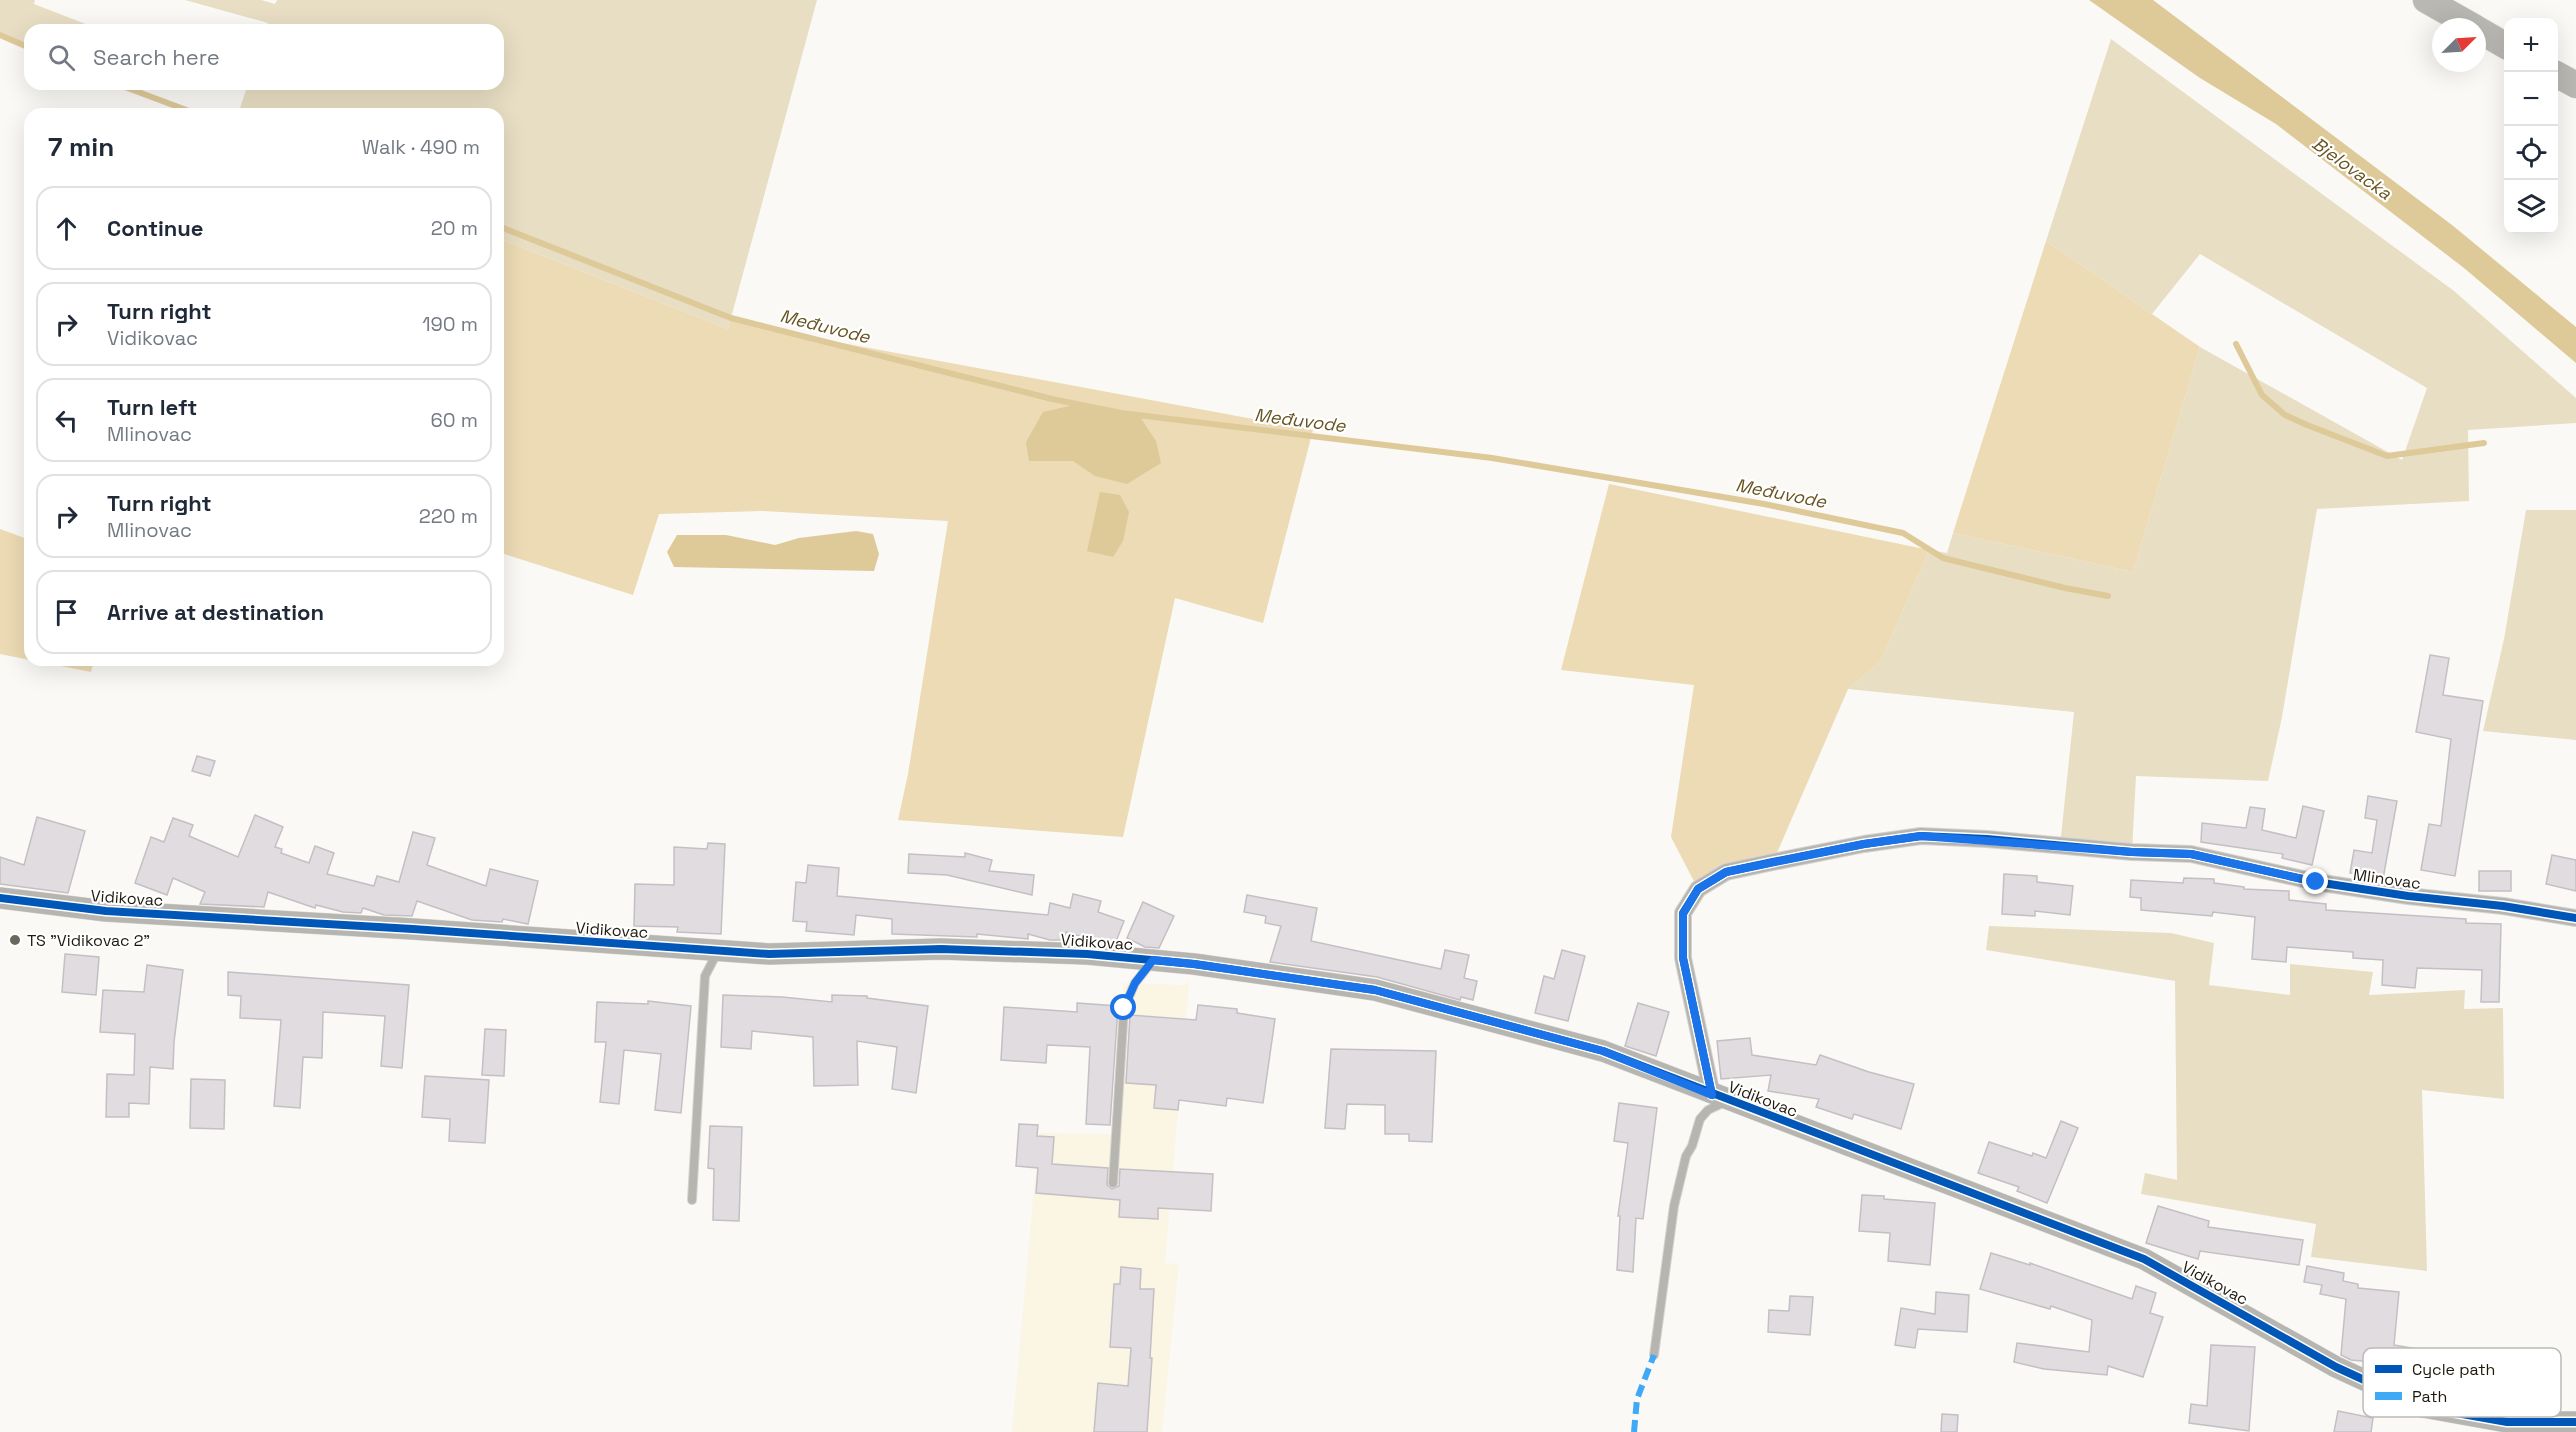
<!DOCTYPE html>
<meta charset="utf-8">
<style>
:root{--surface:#fff;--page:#f2f2f3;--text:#1f2937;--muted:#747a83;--line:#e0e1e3}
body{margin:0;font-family:"Space Grotesk",sans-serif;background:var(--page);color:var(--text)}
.controls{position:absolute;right:18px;top:18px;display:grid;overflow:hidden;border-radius:12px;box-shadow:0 6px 24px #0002}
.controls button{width:54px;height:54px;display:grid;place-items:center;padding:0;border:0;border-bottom:2px solid var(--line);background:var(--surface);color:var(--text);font:30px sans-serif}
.compass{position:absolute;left:2432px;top:18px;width:54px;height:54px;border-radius:50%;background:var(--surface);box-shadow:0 6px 24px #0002;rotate:66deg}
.stop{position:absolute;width:18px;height:18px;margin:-14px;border:4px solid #1a73e8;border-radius:50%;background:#fff}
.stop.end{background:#1a73e8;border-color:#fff;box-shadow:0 2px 6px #0008}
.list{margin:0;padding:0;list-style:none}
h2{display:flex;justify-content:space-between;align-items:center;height:78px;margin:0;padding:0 24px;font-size:26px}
h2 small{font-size:20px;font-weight:400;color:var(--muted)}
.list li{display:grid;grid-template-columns:39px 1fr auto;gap:18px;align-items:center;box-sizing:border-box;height:84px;margin:0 12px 12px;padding:0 12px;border:2px solid var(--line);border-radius:18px}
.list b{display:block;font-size:22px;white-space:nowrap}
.list p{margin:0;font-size:20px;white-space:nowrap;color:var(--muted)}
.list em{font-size:20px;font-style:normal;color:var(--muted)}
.icon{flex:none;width:33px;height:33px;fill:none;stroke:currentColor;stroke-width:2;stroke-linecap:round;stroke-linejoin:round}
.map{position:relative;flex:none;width:2576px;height:1432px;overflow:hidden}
.search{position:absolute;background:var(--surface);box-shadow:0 6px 24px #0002;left:24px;top:24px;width:480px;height:66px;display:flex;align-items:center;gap:15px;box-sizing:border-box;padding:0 21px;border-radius:18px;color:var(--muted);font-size:22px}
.panel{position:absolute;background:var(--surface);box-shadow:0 6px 24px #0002;left:24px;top:108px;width:480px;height:558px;border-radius:18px}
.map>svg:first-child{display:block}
.built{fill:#fbf5e4}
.green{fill:#e8dec4}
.forest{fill:#ecdbb4}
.water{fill:#dec999}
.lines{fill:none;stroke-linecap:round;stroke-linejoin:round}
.stream{stroke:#dec999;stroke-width:6}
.building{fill:#e0dce0;stroke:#c4bfc4;stroke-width:1.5}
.service-casing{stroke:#d6d4d1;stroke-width:10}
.minor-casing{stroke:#d6d4d1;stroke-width:18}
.tertiary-casing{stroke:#d6d4d1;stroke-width:22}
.primary-casing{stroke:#d6d4d1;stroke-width:27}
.service{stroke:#b7b5b0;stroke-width:8}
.minor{stroke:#b7b5b0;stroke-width:16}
.tertiary{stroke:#b7b5b0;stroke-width:21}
.primary{stroke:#b9b8b3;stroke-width:26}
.quiet{stroke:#3fa9f5;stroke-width:6;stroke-dasharray:12 6;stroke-linecap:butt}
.cycleway-casing{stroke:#fff;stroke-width:11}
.cycleway{stroke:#0057b8;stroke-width:8}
.route{stroke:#1a73e8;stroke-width:8}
.poi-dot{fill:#6b675e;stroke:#fff;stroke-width:2}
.labels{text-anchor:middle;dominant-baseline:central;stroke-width:4.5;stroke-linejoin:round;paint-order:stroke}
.street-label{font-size:16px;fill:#1e190c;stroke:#fff}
.poi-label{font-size:16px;fill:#1e190c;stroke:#fff;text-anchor:start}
.water-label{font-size:18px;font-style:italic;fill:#685420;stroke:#fff}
.key{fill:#fff;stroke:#bcbab6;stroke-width:1.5}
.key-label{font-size:16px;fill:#1e190c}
</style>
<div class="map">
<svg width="2576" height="1432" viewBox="0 0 2576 1432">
<rect width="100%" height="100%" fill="#faf9f5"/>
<path class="built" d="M1189 982 1165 1263 1179 1264 1162 1432H1012L1039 1133 1116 1134 1124 1008 1123 983 1183 985Z"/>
<g class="green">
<path d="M0 0H35L34 4 101 30H30V48L0 35Z"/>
<path d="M185 0H261L275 4 277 0H817L728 329 498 238V114H238L248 84H498V30H266L268 23Z"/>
<path d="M2111 39 2454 291 2576 398V423L2468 430 2469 501 2317 509 2282 717 2268 781 2136 776 2132 852 2060 846 2074 712 1848 689 1881 661 1929 550 1947 553 1953 533 2133 572 2200 347 2402 460 2427 388 2200 254 2152 314 2046 241Z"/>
<path d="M2526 510H2576V740L2483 731 2504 639Z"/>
<path d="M1989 926 2171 933 2214 943 2209 985 2290 995V964L2373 972 2369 995 2465 990 2464 1009 2503 1008 2504 1099 2422 1090 2427 1271 2311 1257 2316 1224 2141 1194 2145 1173 2177 1180 2175 981 1986 950Z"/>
</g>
<g class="forest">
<path d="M498 238 728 329 731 318 826 340 1313 430 1263 623 1175 598 1123 837 898 820 908 774 948 521 762 511 659 514 633 595 498 552Z"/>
<path d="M2046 241 2200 347 2133 572 1953 533Z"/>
<path d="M1609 484 1929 550 1881 661 1848 689 1773 862 1698 889 1671 837 1694 685 1561 670Z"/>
<path d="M0 529 30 540V660L0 654Z"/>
<path d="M31 660H94L91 672Z"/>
</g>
<g class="water">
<path d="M2089 0H2153L2452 225 2576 327V363L2464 268 2276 124 2200 78Z"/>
<path d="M1078 404 1140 417 1156 441 1161 463 1127 484 1095 476 1073 461H1029L1026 442 1043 412Z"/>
<path d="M1100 492 1120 495 1129 512 1123 541 1113 557 1087 551Z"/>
<path d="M856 531 873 534 879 554 874 571 674 567 667 552 677 535H726L775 545 799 538Z"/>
</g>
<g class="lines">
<g class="stream">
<path d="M0 35 30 48"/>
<path d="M117 84 197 114"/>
<path d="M498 226 731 318 1052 399 1121 413 1492 458 1764 504 1903 533 1943 558 2065 588 2108 596"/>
<path d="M2236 344 2262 395 2285 415 2307 425 2387 456 2484 443"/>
</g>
</g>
<g class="building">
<path d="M2430 655 2449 658 2443 695 2483 701 2455 876 2421 870 2429 824 2441 826 2451 739 2416 732Z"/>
<path d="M197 756 215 761 210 776 192 771Z"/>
<path d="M2368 796 2397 801 2383 879 2350 873 2354 850 2372 853 2377 820 2365 818Z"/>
<path d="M2303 806 2324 811 2312 865 2282 858 2283 854 2201 842 2202 823 2246 828 2250 807 2265 809 2262 830 2296 838Z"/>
<path d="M255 815 283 827 275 847 282 849 281 853 309 863 315 846 334 853 327 874 374 886 377 876 399 882 413 832 435 838 427 865 486 886 490 869 538 881 528 924 503 919 502 922 472 920 417 901 412 916 384 915 363 908 361 913 343 912 316 905 315 908 268 892 264 907 200 904 205 892 173 878 167 895 135 883 151 837 164 842 173 818 193 825 189 836 238 857Z"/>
<path d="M37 817 85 831 68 893 0 884V857L24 865Z"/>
<path d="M708 843 725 844 721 934 677 932 678 927 634 926 635 884 674 885V847L707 849Z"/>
<path d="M965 853 992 860 989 871 1034 875 1032 895 947 875 908 873 909 854 965 857Z"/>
<path d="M2552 855 2576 860V891L2546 884Z"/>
<path d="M808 865 839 868 837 896 1048 915 1050 903 1070 908 1073 894 1101 901 1098 912 1124 921 1115 944 1098 942 1066 932 1064 940H1050L1028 934V939L977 934V937L892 934V919L856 915 854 935 806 931 807 922 793 921 796 882 806 883Z"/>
<rect x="2479" y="871" width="32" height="20"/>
<path d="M2004 874 2037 876V882L2073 886 2070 915 2035 911V916L2002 914Z"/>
<path d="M2184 878 2214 879V883L2244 887V889L2289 891V900L2326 904V910L2466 919V923L2501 924 2499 1002H2481L2482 970 2417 968 2415 988 2382 985 2383 960 2353 958V952L2287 947 2286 962 2252 959 2255 917 2213 912 2212 916 2141 910V898L2130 897 2131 880 2183 883Z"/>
<path d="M1247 895 1317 908 1311 941 1441 969 1445 950 1469 955 1464 978 1477 981 1473 1000 1461 997 1460 1000 1377 977 1270 962 1281 926 1265 923 1266 916 1244 912Z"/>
<path d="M1143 902 1174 916 1159 948 1145 947 1127 938Z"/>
<path d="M1562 950 1585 956 1568 1021 1535 1013 1544 976 1554 979Z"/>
<path d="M65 954 99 957 96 995 62 992Z"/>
<path d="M147 965 183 970 174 1042 173 1069 150 1067 149 1104 129 1103V1117H106L107 1074 134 1075 135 1034 100 1032 103 990 144 992Z"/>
<path d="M228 972 409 985 402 1068 381 1066 385 1016 323 1012 322 1058 303 1057 300 1108 274 1106 281 1020 240 1018 241 996 228 995Z"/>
<path d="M723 995 782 997 832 1002V995L867 996V998L928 1006 916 1093 892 1089 897 1047 857 1041 858 1085 814 1086 813 1037 752 1031 751 1049 721 1047Z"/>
<path d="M648 1001 691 1006 681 1113 655 1110 661 1054 624 1050 619 1104 600 1102 606 1042H595L597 1002 648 1004Z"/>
<path d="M1077 1003 1118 1006 1110 1125 1086 1124 1090 1047 1047 1045 1046 1063 1001 1060 1004 1007 1077 1012Z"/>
<path d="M1638 1003 1669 1012 1656 1056 1625 1046Z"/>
<path d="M1198 1005 1237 1009V1013L1275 1019 1263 1103 1227 1098 1226 1106 1179 1100 1178 1110 1154 1108 1156 1085 1126 1083 1130 1015 1196 1020Z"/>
<path d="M485 1029 506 1030 504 1076 482 1075Z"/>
<path d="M1750 1038 1752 1055 1816 1065 1820 1055 1869 1072 1914 1084 1901 1129 1854 1114 1852 1119 1816 1107 1819 1099 1768 1091 1771 1075 1721 1079 1717 1041Z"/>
<path d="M1331 1049 1436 1051 1432 1142 1409 1141V1134H1385V1105L1347 1104 1345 1129 1325 1128Z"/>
<path d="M425 1076 489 1080 485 1143 449 1141 450 1119 422 1117Z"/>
<path d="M191 1079 225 1080 224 1129 190 1128Z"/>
<path d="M1619 1103 1657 1108 1643 1219 1636 1218 1633 1272 1617 1270 1620 1216H1618L1628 1143 1614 1141Z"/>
<path d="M2061 1121 2078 1128 2047 1203 2017 1191 2019 1187 1978 1173 1989 1142 2032 1156 2033 1153 2046 1158Z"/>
<path d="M1019 1124 1038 1125 1037 1136 1054 1137 1052 1164 1108 1168 1107 1185 1112 1189 1119 1186 1120 1169 1213 1174 1211 1211 1158 1208V1219L1119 1217 1120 1200 1036 1193 1038 1168 1016 1166Z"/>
<path d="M710 1126 742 1127 739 1221 713 1220 714 1169 708 1168Z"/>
<path d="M1862 1195 1884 1196V1199L1935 1203 1930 1265 1888 1261 1890 1233 1859 1231Z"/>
<path d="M2158 1206 2209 1221 2208 1227 2303 1240 2299 1265 2200 1251 2198 1259 2146 1243Z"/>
<path d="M1991 1253 2030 1265V1263L2132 1299 2136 1286 2156 1293 2150 1313 2163 1317 2143 1377 2108 1366 2107 1375 2044 1369 2014 1362 2017 1343 2089 1352 2092 1320 2051 1306 2050 1309 1980 1289Z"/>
<path d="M2307 1266 2344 1273 2343 1281 2358 1284V1288L2399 1292 2394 1345 2424 1350 2421 1373 2402 1370 2403 1365 2351 1360 2341 1355 2346 1299 2320 1294 2322 1285 2304 1282Z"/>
<path d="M1121 1267 1141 1269 1140 1289H1154L1150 1358H1152L1147 1432H1094L1098 1383 1128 1386 1131 1348 1110 1347 1114 1284H1120Z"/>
<path d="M1936 1292 1969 1295 1967 1332 1918 1329 1915 1348 1895 1345 1901 1308 1935 1314Z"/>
<path d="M1790 1296 1813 1297 1810 1335 1768 1332 1769 1310 1789 1311Z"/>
<path d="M2211 1345 2255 1347 2249 1431 2189 1423 2191 1404 2207 1406Z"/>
<path d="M2338 1411 2373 1418 2371 1432H2334Z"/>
<path d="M1942 1414 1958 1415 1957 1432H1941Z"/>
</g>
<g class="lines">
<g class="service-casing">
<g id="service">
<path d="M1113 1183 1124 1008 1135 983 1151 963"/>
<path d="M692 1200 705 976 718 951"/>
<path d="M1654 1355 1674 1206 1686 1156 1692 1146 1700 1119 1708 1110 1725 1102"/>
</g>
</g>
<g class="minor-casing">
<path id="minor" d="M1712 1095 1683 958V913L1698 889 1726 872 1773 862 1864 844 1921 836 1987 839 2132 852 2191 854 2316 882 2408 896 2503 906 2576 918"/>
</g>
<g class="tertiary-casing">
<path id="tertiary" d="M0 898 106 911 413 929 769 954 941 949 1087 954 1194 964 1375 990 1603 1051 2144 1259 2336 1367 2423 1407 2507 1422H2576"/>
</g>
<g class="primary-casing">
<g id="primary">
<path d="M2426 0 2474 27"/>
<path d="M2477 29 2508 47"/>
<path d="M2554 73 2576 85"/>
</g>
</g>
<use href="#service" class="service"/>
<use href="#minor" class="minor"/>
<use href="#tertiary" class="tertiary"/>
<use href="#primary" class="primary"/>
<path class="quiet" d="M1634 1432 1637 1399 1654 1355"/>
<g class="cycleway-casing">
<g id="cycleway">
<path d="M0 898 106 911 413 929 769 954 941 949 1087 954 1194 964 1375 990 1603 1051 2144 1259 2336 1367 2423 1407 2507 1422H2576"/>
<path d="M1712 1095 1683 958V913L1698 889 1726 872 1773 862 1864 844 1921 836 1987 839 2132 852 2191 854 2316 882 2408 896 2503 906 2576 918"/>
</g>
</g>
<use href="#cycleway" class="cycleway"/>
</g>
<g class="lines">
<path class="route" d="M1124 1008 1135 983 1153 960 1194 964 1375 990 1603 1051 1712 1095 1683 958V914L1698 889 1726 872 1864 844 1921 836 2132 852 2191 854 2316 882"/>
</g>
<circle class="poi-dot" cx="15" cy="940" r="6"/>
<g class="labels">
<g class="street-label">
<text transform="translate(2387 879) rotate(8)">Mlinovac</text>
<text transform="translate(127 898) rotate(4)">Vidikovac</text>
<text transform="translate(612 930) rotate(4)">Vidikovac</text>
<text transform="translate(1097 942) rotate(4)">Vidikovac</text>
<text transform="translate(1763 1099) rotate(21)">Vidikovac</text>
<text transform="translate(2215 1283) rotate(29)">Vidikovac</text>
</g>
<g class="poi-label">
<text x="27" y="940">TS "Vidikovac 2"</text>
</g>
<g class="water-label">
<text transform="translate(2352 168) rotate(36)">Bjelovacka</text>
<text transform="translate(825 326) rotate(14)">Međuvode</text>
<text transform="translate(1300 420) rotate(7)">Međuvode</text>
<text transform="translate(1781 493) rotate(11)">Međuvode</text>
</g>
</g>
<rect x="2363" y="1348" width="198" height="69" rx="9" class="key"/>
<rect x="2375" y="1365" width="27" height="8" fill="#0057b8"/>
<rect x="2375" y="1392" width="27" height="8" fill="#3fa9f5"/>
<g class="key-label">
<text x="2412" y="1375">Cycle path</text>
<text x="2412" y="1402">Path</text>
</g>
</svg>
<div class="controls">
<button>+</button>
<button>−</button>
<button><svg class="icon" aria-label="locate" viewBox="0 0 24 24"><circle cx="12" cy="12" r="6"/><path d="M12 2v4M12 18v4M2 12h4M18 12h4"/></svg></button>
<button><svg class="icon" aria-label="layers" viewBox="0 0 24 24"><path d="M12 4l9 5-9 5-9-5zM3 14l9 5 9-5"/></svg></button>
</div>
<svg class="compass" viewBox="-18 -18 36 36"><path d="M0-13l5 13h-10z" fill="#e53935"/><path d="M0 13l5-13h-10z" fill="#747a83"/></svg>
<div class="stop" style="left:1124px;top:1008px"></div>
<div class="stop end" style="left:2316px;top:882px"></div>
<div class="search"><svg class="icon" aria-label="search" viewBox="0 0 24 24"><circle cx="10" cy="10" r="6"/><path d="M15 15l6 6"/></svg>Search here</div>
<section class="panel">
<h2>7 min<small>Walk · 490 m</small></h2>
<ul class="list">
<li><svg class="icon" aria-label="ahead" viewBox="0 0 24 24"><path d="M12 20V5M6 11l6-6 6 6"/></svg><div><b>Continue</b></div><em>20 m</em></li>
<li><svg class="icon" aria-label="right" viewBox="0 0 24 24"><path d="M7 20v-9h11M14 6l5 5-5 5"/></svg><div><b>Turn right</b><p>Vidikovac</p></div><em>190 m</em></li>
<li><svg class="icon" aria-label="left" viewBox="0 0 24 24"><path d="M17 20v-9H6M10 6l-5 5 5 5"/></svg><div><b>Turn left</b><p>Mlinovac</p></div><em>60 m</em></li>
<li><svg class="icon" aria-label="right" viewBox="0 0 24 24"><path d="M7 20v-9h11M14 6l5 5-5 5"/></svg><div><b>Turn right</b><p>Mlinovac</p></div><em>220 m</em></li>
<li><svg class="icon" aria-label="arrive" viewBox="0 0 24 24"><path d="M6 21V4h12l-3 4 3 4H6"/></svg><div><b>Arrive at destination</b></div></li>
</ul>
</section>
</div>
